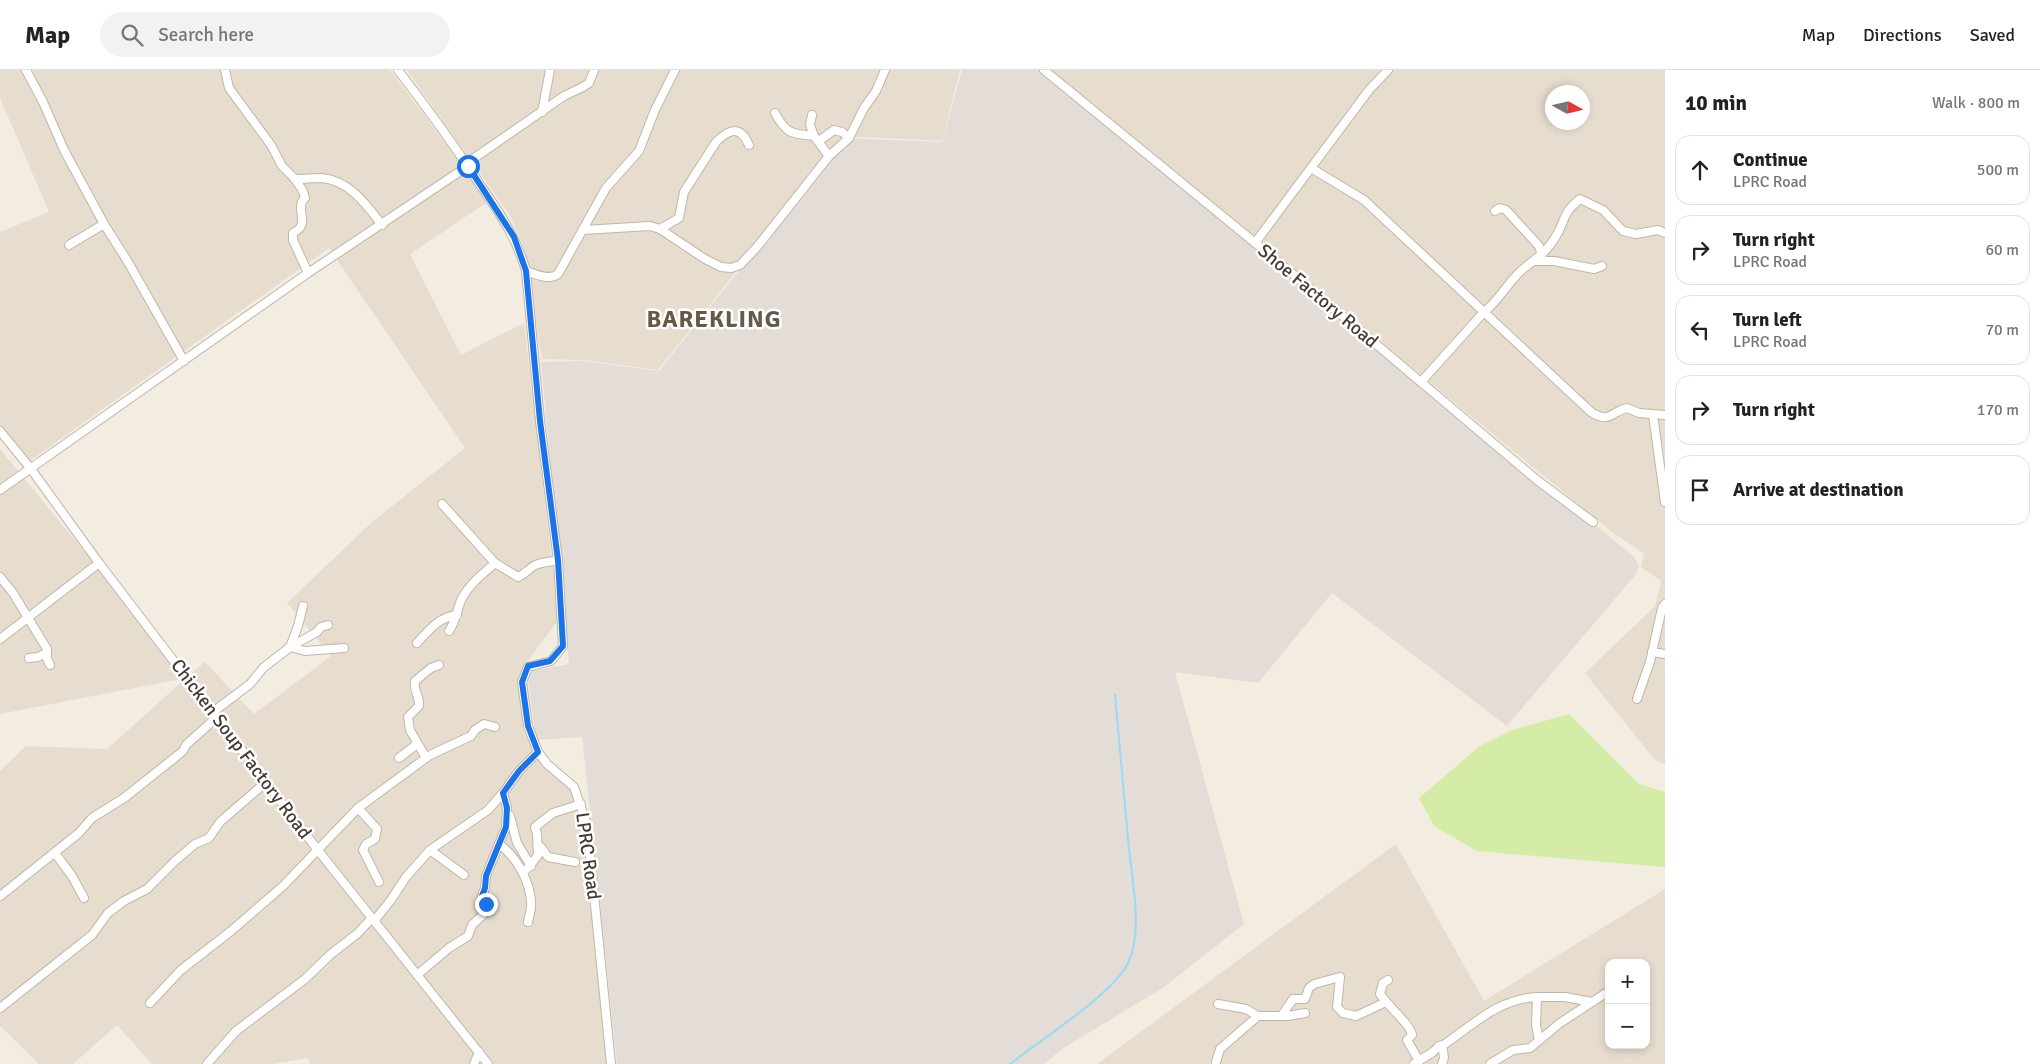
<!DOCTYPE html>
<meta charset="utf-8">
<style>
:root{--surface:#fff;--page:#f2f2f2;--text:#222;--muted:#767676;--line:#e0e0e0}
body{margin:0;font-family:Signika,sans-serif;background:var(--page);color:var(--text)}
.controls{position:absolute;right:15px;bottom:15px;display:grid;overflow:hidden;border-radius:10px;box-shadow:0 2px 8px #0003}
.controls button{width:45px;height:45px;display:grid;place-items:center;padding:0;border:0;border-bottom:1px solid var(--line);background:var(--surface);color:var(--text);font:25px sans-serif}
.compass{position:absolute;left:1545px;top:15px;width:45px;height:45px;border-radius:50%;background:var(--surface);box-shadow:0 2px 8px #0003;rotate:98deg}
.stop{position:absolute;width:15px;height:15px;margin:-11px;border:4px solid #1a73e8;border-radius:50%;background:#fff}
.stop.end{background:#1a73e8;border-color:#fff;box-shadow:0 1px 5px #0008}
.list{margin:0;padding:0;list-style:none}
h2{display:flex;justify-content:space-between;align-items:center;height:65px;margin:0;padding:0 20px;font-size:21px}
h2 small{font-size:16px;font-weight:400;color:var(--muted)}
.list li{display:grid;grid-template-columns:32px 1fr auto;gap:15px;align-items:center;box-sizing:border-box;height:70px;margin:0 10px 10px;padding:0 10px;border:1px solid var(--line);border-radius:15px}
.list b{display:block;font-size:19px;white-space:nowrap}
.list p{margin:0;font-size:16px;white-space:nowrap;color:var(--muted)}
.list em{font-size:16px;font-style:normal;color:var(--muted)}
.icon{flex:none;width:28px;height:28px;fill:none;stroke:currentColor;stroke-width:2;stroke-linecap:round;stroke-linejoin:round}
.map{position:relative;flex:none;width:1665px;height:994px;overflow:hidden}
header{display:flex;align-items:center;gap:30px;box-sizing:border-box;height:70px;padding:0 25px;background:var(--surface);border-bottom:1px solid var(--line)}
header strong{font-size:24px}
nav{display:flex;gap:28px;margin-inline-start:auto;font-size:18px}
.search{width:350px;height:45px;background:var(--page);display:flex;align-items:center;gap:12px;box-sizing:border-box;padding:0 18px;border-radius:28px;color:var(--muted);font-size:19px}
main{display:flex}
aside{flex:1;background:var(--surface)}
.map>svg:first-child{display:block}
.residential{fill:#e7ddcf;fill-rule:evenodd}
.industrial{fill:#e4ddd7}
.green{fill:#d4eca5}
.lines{fill:none;stroke-linecap:round;stroke-linejoin:round}
.stream{stroke:#95daf7;stroke-width:2}
.street-casing{stroke:#c1b5a6;stroke-width:10}
.street{stroke:#fff;stroke-width:8}
.route{stroke:#1a73e8;stroke-width:6}
.labels{text-anchor:middle;dominant-baseline:central;stroke-width:5;stroke-linejoin:round;paint-order:stroke}
.street-label{font-size:19px;fill:#443b32;stroke:#fff}
.district-label{font-size:24px;font-weight:bold;letter-spacing:1px;fill:#685848;stroke:#fff}
</style>
<header>
<strong>Map</strong>
<div class="search"><svg class="icon" aria-label="search" viewBox="0 0 24 24"><circle cx="10" cy="10" r="6"/><path d="M15 15l6 6"/></svg>Search here</div>
<nav><a>Map</a><a>Directions</a><a>Saved</a></nav>
</header>
<main>
<div class="map">
<svg width="1665" height="994" viewBox="0 0 1665 994">
<rect width="100%" height="100%" fill="#f3ece1"/>
<g class="residential">
<path d="M0 0H390L489 131 410 184 461 285 524 253 559 549 530 588 518 612 525 665 574 719 585 760 610 994H310L308 988 273 994H152L117 955 73 994H39L0 956V701L26 676 107 679 186 608 0 644V379L187 607 205 592 254 644 331 586 287 533 371 453 465 378 329 178 27 393 0 359V162L49 142 0 28Z"/>
<path d="M407 0H960L942 71 844 66 658 300 582 290 542 289 530 223 526 187 511 147Z"/>
<path d="M1050 0H1665V694L1655 690 1585 603 1655 536 1661 511 1641 497 1644 484 1612 462ZM1552 22H1582V52H1552Z"/>
<path d="M1396 774 1484 931 1665 819V994H1097ZM1609 893H1646V975H1609Z"/>
</g>
<path class="industrial" d="M962 0H1042L1634 487 1639 496 1636 504 1507 656 1332 523 1258 613 1175 602 1244 854 1164 917 1062 979 1044 994H617L582 667 536 670 527 602 569 594 541 292 582 291 659 301 845 68 942 72Z"/>
<path class="green" d="M1569 644 1639 714 1665 722V797L1477 781 1434 756 1419 728 1480 676 1512 660Z"/>
<g class="lines">
<path class="stream" d="M1010 994C1039 971 1113 924 1128 893 1144 861 1131 805 1128 769 1124 721 1119 673 1115 625"/>
<g class="street-casing">
<g id="street">
<path d="M26 0 43 32 64 80 104 154 128 192 184 291"/>
<path d="M225 0 229 18 271 75 282 96 295 109 303 121 305 128C303 130 301 133 301 136 300 147 308 155 293 163V170L308 203"/>
<path d="M398 0C427 38 455 76 481 116 500 143 517 169 526 201L540 351 558 490 563 576 551 591 528 597 522 612 528 656 538 682 547 694 574 717 587 755 611 994"/>
<path d="M1044 0 1287 199 1537 410 1593 452"/>
<path d="M542 42 550 0"/>
<path d="M775 43C786 64 792 64 814 66L829 86"/>
<path d="M812 45 810 55 814 66"/>
<path d="M819 71 834 60 842 62 849 68"/>
<path d="M467 93 564 26 583 17 589 13 594 0"/>
<path d="M1311 98 1364 130 1591 342C1610 354 1610 342 1627 338L1639 343 1665 345"/>
<path d="M295 109C304 109 313 108 322 108 350 111 366 134 382 155"/>
<path d="M1495 141 1500 138 1506 140 1539 176 1542 185"/>
<path d="M660 159 679 148 684 122 716 72C729 59 740 55 749 75"/>
<path d="M583 160 650 156 660 159 705 189 721 197 731 198 740 195 757 177 829 86 849 68 864 38 876 21 885 0"/>
<path d="M1255 173 1369 20 1388 0"/>
<path d="M69 175 104 154"/>
<path d="M1536 191H1554L1594 199 1602 196"/>
<path d="M526 201C535 204 550 211 558 204L606 118 639 81 655 40 675 0"/>
<path d="M1421 312 1483 243C1499 231 1507 213 1522 200 1537 187 1544 185 1555 168 1566 151 1561 144 1580 129L1603 140 1623 161 1636 164 1658 160 1665 163"/>
<path d="M1653 345 1665 432"/>
<path d="M0 361 31 399 99 493 317 779 488 994"/>
<path d="M0 420 308 203 468 96"/>
<path d="M442 434 495 493 518 507C525 504 527 501 532 497 538 492 550 492 558 490"/>
<path d="M0 507 13 523 47 579V589L50 595"/>
<path d="M303 536 298 556 290 577 305 581 344 578"/>
<path d="M449 561C456 551 457 539 462 528 470 513 483 504 495 493"/>
<path d="M0 569 99 493"/>
<path d="M417 573C429 560 439 547 457 545"/>
<path d="M1652 582 1665 584"/>
<path d="M29 588 38 587 46 583"/>
<path d="M1637 629 1650 592 1662 538 1665 534"/>
<path d="M213 642 250 614 263 598 290 577 317 562 321 557 328 555"/>
<path d="M399 688 417 674"/>
<path d="M426 688 410 660 408 647 419 636C420 627 413 620 415 611L431 598 439 595"/>
<path d="M358 738 377 759 375 769 366 774 363 780 379 812"/>
<path d="M510 746 517 773 531 796"/>
<path d="M499 774C516 786 530 811 531 832 532 838 529 846 528 852"/>
<path d="M538 777H541L548 787 575 792"/>
<path d="M430 780 464 805"/>
<path d="M55 783 72 806 84 828"/>
<path d="M523 802C530 797 533 791 538 785L537 764 535 757 553 743 581 734"/>
<path d="M0 826 79 763 92 748 124 728 173 689 183 681 186 675 217 647"/>
<path d="M374 851 391 830 406 807 430 780 488 740 503 723"/>
<path d="M417 905 449 878 468 866 472 855 485 843 486 834 482 826 485 818 486 806 506 757 507 738 503 723 519 701 538 682"/>
<path d="M1388 910 1383 913 1380 924C1387 935 1411 955 1412 965L1407 970 1419 991"/>
<path d="M150 933 181 900 231 861 283 816 358 738 430 685 471 666 475 660 484 654 495 657"/>
<path d="M1218 934 1246 939 1258 946H1288L1305 943"/>
<path d="M0 938 92 865 108 843 124 831 147 819 175 791 195 774 209 768 220 752 266 712"/>
<path d="M1282 945 1293 929H1305L1309 918 1314 914 1340 907 1337 937 1343 943 1356 946 1386 932"/>
<path d="M1539 970 1536 955 1537 927H1565L1592 932"/>
<path d="M1439 976 1445 974C1475 953 1499 929 1537 927"/>
<path d="M1216 992 1220 979 1258 946"/>
<path d="M207 994 236 961 305 909 331 884 358 863 372 848"/>
<path d="M474 994 479 982"/>
<path d="M1414 994 1433 982 1439 976 1443 980 1444 988 1442 994"/>
<path d="M1490 994 1513 980 1530 978 1560 953 1609 921"/>
</g>
</g>
<use href="#street" class="street"/>
</g>
<g class="lines">
<path class="route" d="M468 96 514 167 526 201 540 351 558 490 563 576 550 591 528 596 522 612 528 656 538 682 519 701 503 723 507 738 506 757 486 806 485 818 482 826 486 834"/>
</g>
<g class="labels">
<g class="street-label">
<text transform="translate(1318 226) rotate(40)">Shoe Factory Road</text>
<text transform="translate(241 679) rotate(53)">Chicken Soup Factory Road</text>
<text transform="translate(588 786) rotate(82)">LPRC Road</text>
</g>
<g class="district-label">
<text x="714" y="249">BAREKLING</text>
</g>
</g>
</svg>
<div class="controls">
<button>+</button>
<button>−</button>
</div>
<svg class="compass" viewBox="-18 -18 36 36"><path d="M0-13l5 13h-10z" fill="#e53935"/><path d="M0 13l5-13h-10z" fill="#767676"/></svg>
<div class="stop" style="left:468px;top:96px"></div>
<div class="stop end" style="left:486px;top:834px"></div>
</div>
<aside>
<h2>10 min<small>Walk · 800 m</small></h2>
<ul class="list">
<li><svg class="icon" aria-label="ahead" viewBox="0 0 24 24"><path d="M12 20V5M6 11l6-6 6 6"/></svg><div><b>Continue</b><p>LPRC Road</p></div><em>500 m</em></li>
<li><svg class="icon" aria-label="right" viewBox="0 0 24 24"><path d="M7 20v-9h11M14 6l5 5-5 5"/></svg><div><b>Turn right</b><p>LPRC Road</p></div><em>60 m</em></li>
<li><svg class="icon" aria-label="left" viewBox="0 0 24 24"><path d="M17 20v-9H6M10 6l-5 5 5 5"/></svg><div><b>Turn left</b><p>LPRC Road</p></div><em>70 m</em></li>
<li><svg class="icon" aria-label="right" viewBox="0 0 24 24"><path d="M7 20v-9h11M14 6l5 5-5 5"/></svg><div><b>Turn right</b></div><em>170 m</em></li>
<li><svg class="icon" aria-label="arrive" viewBox="0 0 24 24"><path d="M6 21V4h12l-3 4 3 4H6"/></svg><div><b>Arrive at destination</b></div></li>
</ul>
</aside>
</main>
